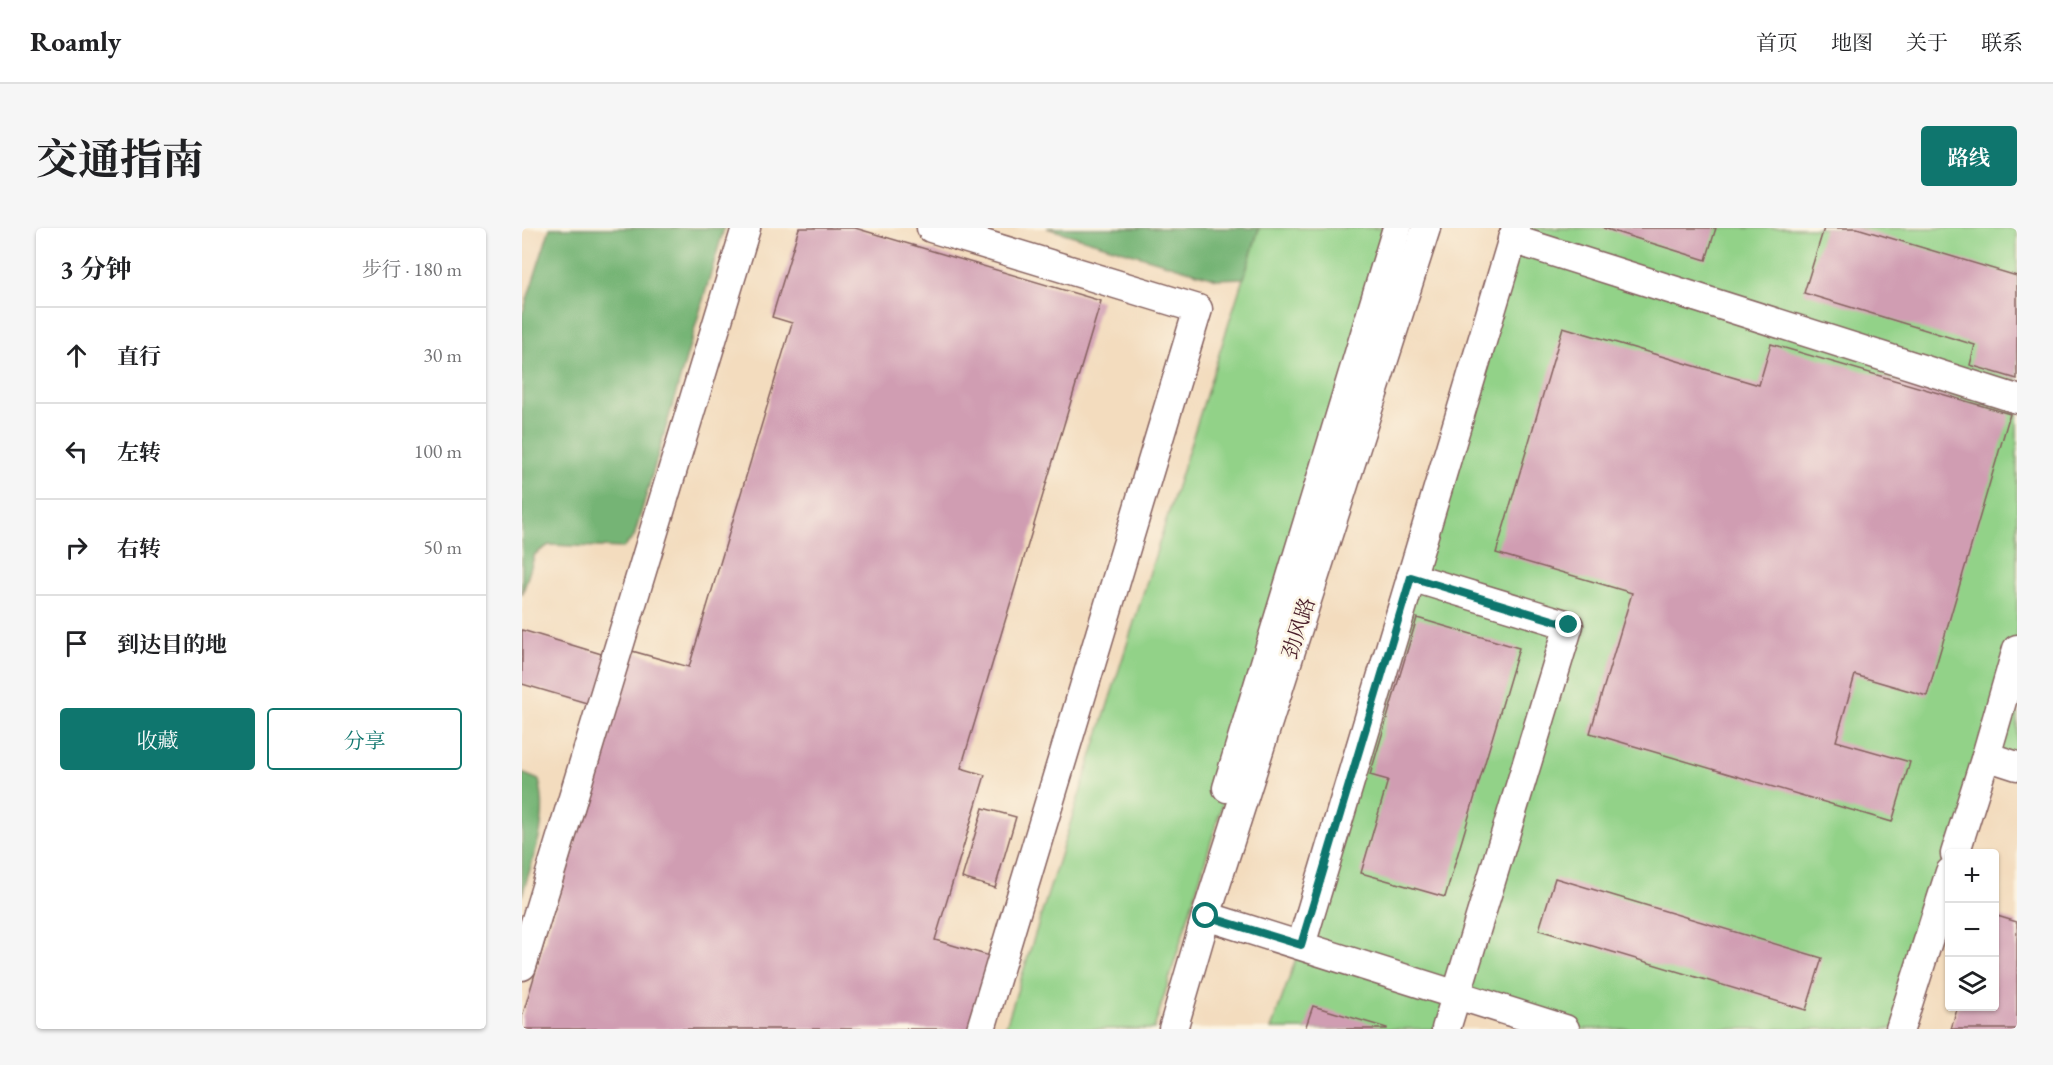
<!DOCTYPE html>
<html lang="zh">
<meta charset="utf-8">
<style>
:root{--surface:#fff;--page:#f6f6f6;--text:#202124;--muted:#757577;--line:#e0e0e0;--accent:#0f766e}
body{margin:0;font-family:"EB Garamond","Noto Serif SC",serif;background:var(--page);color:var(--text)}
.controls{position:absolute;right:18px;bottom:18px;display:grid;overflow:hidden;border-radius:6px;box-shadow:0 2px 4px #0004}
.controls button{width:54px;height:54px;display:grid;place-items:center;padding:0;border:0;border-bottom:2px solid var(--line);background:var(--surface);color:var(--text);font:30px sans-serif}
.stop{position:absolute;width:18px;height:18px;margin:-14px;border:4px solid #0f766e;border-radius:50%;background:#fff}
.stop.end{background:#0f766e;border-color:#fff;box-shadow:0 2px 6px #0008}
.list{margin:0;padding:0;list-style:none}
h2{display:flex;justify-content:space-between;align-items:center;height:78px;margin:0;padding:0 24px;font-size:26px}
h2 small{font-size:20px;font-weight:400;color:var(--muted)}
.list li{display:grid;grid-template-columns:39px 1fr auto;gap:18px;align-items:center;box-sizing:border-box;height:96px;padding:0 24px;border-top:2px solid var(--line)}
.list b{display:block;font-size:22px;white-space:nowrap}
.list em{font-size:20px;font-style:normal;color:var(--muted)}
.actions{display:flex;gap:12px;padding:18px 24px}
.actions a{flex:1;padding:14px 0;border:2px solid var(--accent);border-radius:6px;text-align:center;font-size:21px;color:var(--accent)}
.actions .main{background:var(--accent);color:#fff}
.icon{flex:none;width:33px;height:33px;fill:none;stroke:currentColor;stroke-width:2;stroke-linecap:round;stroke-linejoin:round}
.map{position:relative;flex:none;width:1495px;height:801px;overflow:hidden;border-radius:6px}
header{display:flex;align-items:center;gap:36px;box-sizing:border-box;height:84px;padding:0 30px;background:var(--surface);border-bottom:2px solid var(--line)}
header strong{font-size:28px}
nav{display:flex;gap:33px;margin-inline-start:auto;font-size:21px}
.intro{display:flex;align-items:center;justify-content:space-between;box-sizing:border-box;height:144px;padding:0 36px}
h1{margin:0;font-size:42px}
.button{padding:15px 27px;border-radius:6px;background:var(--accent);color:#fff;font-size:21px;font-weight:700}
main{display:flex;gap:36px;padding:0 36px}
aside{flex:1;background:var(--surface);border-radius:6px;box-shadow:0 2px 4px #0004}
.map>svg:first-child{display:block}
.green{fill:#92d288;stroke:#6e785a;stroke-width:1.5}
.forest{fill:#75b474;stroke:#606a50;stroke-width:1.5}
.building{fill:#d09db2}
.lines{fill:none;stroke-linecap:round;stroke-linejoin:round}
.minor-casing{stroke:#85615e;stroke-width:31}
.minor{stroke:#fff;stroke-width:28}
.route{stroke:#0f766e;stroke-width:8}
.labels{text-anchor:middle;dominant-baseline:central;stroke-width:5;stroke-linejoin:round;paint-order:stroke}
.street-label{font-size:21px;fill:#4a1f2b;stroke:#fcf5e5}
</style>
<header>
<strong>Roamly</strong>
<nav><a>首页</a><a>地图</a><a>关于</a><a>联系</a></nav>
</header>
<div class="intro"><h1>交通指南</h1><a class="button">路线</a></div>
<main>
<aside>
<h2>3 分钟<small>步行 · 180 m</small></h2>
<ul class="list">
<li><svg class="icon" aria-label="ahead" viewBox="0 0 24 24"><path d="M12 20V5M6 11l6-6 6 6"/></svg><div><b>直行</b></div><em>30 m</em></li>
<li><svg class="icon" aria-label="left" viewBox="0 0 24 24"><path d="M17 20v-9H6M10 6l-5 5 5 5"/></svg><div><b>左转</b></div><em>100 m</em></li>
<li><svg class="icon" aria-label="right" viewBox="0 0 24 24"><path d="M7 20v-9h11M14 6l5 5-5 5"/></svg><div><b>右转</b></div><em>50 m</em></li>
<li><svg class="icon" aria-label="arrive" viewBox="0 0 24 24"><path d="M6 21V4h12l-3 4 3 4H6"/></svg><div><b>到达目的地</b></div></li>
</ul>
<div class="actions"><a class="main">收藏</a><a>分享</a></div>
</aside>
<div class="map">
<svg width="1495" height="801" viewBox="0 0 1495 801">
<rect width="100%" height="100%" fill="#fcf5e5"/>
<filter id="ink" filterUnits="userSpaceOnUse"><feTurbulence type="fractalNoise" baseFrequency=".0167" numOctaves="2"/><feDisplacementMap in="SourceGraphic" scale="12" xChannelSelector="R" yChannelSelector="G"/><feConvolveMatrix kernelMatrix="1 2 1 2 8 2 1 2 1" color-interpolation-filters="sRGB"/></filter>
<filter id="wash" filterUnits="userSpaceOnUse"><feTurbulence type="fractalNoise" baseFrequency=".008" numOctaves="4" result="noise"/><feDisplacementMap in="SourceGraphic" scale="24" xChannelSelector="R" yChannelSelector="G"/><feGaussianBlur stdDeviation="1.35" result="paint"/><feColorMatrix in="noise" values="0 0 0 0 0 0 0 0 0 0 0 0 0 0 0 0 0 1.4 0 .05"/><feComposite in="paint" operator="in"/></filter>
<g filter="url(#wash)">
<rect width="100%" height="100%" fill="#f3dcbe"/>
<g class="green">
<path d="M737 0H876L632 801H483Z"/>
<path d="M994 0H1495V538L1464 528 1378 801H1043L935 768 924 801H749L779 717Z"/>
</g>
<g class="forest">
<path d="M28 0H202L112 309 101 320 27 317 13 326 0 367V87Z"/>
<path d="M525 0H737L722 50 695 51Z"/>
<path d="M0 545 17 552C28 594 11 628 0 668Z"/>
</g>
<g id="blocks">
<g class="building">
<path d="M277 0H333L579 73 439 540 463 547 413 712 471 729 449 801H0V789L92 483 0 456V402L106 434 110 423 167 439 270 95 250 89Z"/>
<path d="M1081 0H1194L1184 32Z"/>
<path d="M1302 0H1335L1495 48V151L1448 137 1453 117 1282 65Z"/>
<path d="M1041 99 1237 157 1249 116 1488 186 1405 468 1333 447 1314 513 1388 534 1370 594 1068 505 1110 365 974 325Z"/>
<path d="M895 390 997 420 923 669 839 645 866 552 848 547Z"/>
<path d="M461 580 494 589 473 660 440 650Z"/>
<path d="M1033 650 1300 730 1284 782 1017 702Z"/>
<path d="M1472 687 1495 694V801H1429L1436 778H1472Z"/>
<path d="M791 778 865 800V801H783Z"/>
</g>
</g>
</g>
<g filter="url(#ink)">
<use href="#blocks" fill-opacity="0" stroke="#85615e" stroke-width="1.5"/>
<g class="lines">
<g class="minor-casing">
<g id="minor">
<path d="M409 0 676 81 459 801"/>
<path d="M990 11 1495 171"/>
<path d="M889 349 1047 397 924 801"/>
<path d="M1464 528 1495 421"/>
<path d="M705 560 875 0"/>
<path d="M1433 626 1464 528 1495 538"/>
<path d="M684 688 1043 801"/>
<path d="M779 717 994 0"/>
<path d="M0 738 224 0"/>
<path d="M651 801 684 688 904 0"/>
<path d="M1378 801 1428 644"/>
</g>
</g>
<use href="#minor" class="minor"/>
</g>
</g>
<g class="lines" filter="url(#ink)">
<path class="route" d="M684 688 779 717 889 349 1047 397"/>
</g>
<g class="labels">
<g class="street-label">
<text transform="translate(776 400) rotate(-72)">劲风路</text>
</g>
</g>
</svg>
<div class="controls">
<button>+</button>
<button>−</button>
<button><svg class="icon" aria-label="layers" viewBox="0 0 24 24"><path d="M12 4l9 5-9 5-9-5zM3 14l9 5 9-5"/></svg></button>
</div>
<div class="stop" style="left:684px;top:688px"></div>
<div class="stop end" style="left:1047px;top:397px"></div>
</div>
</main>
